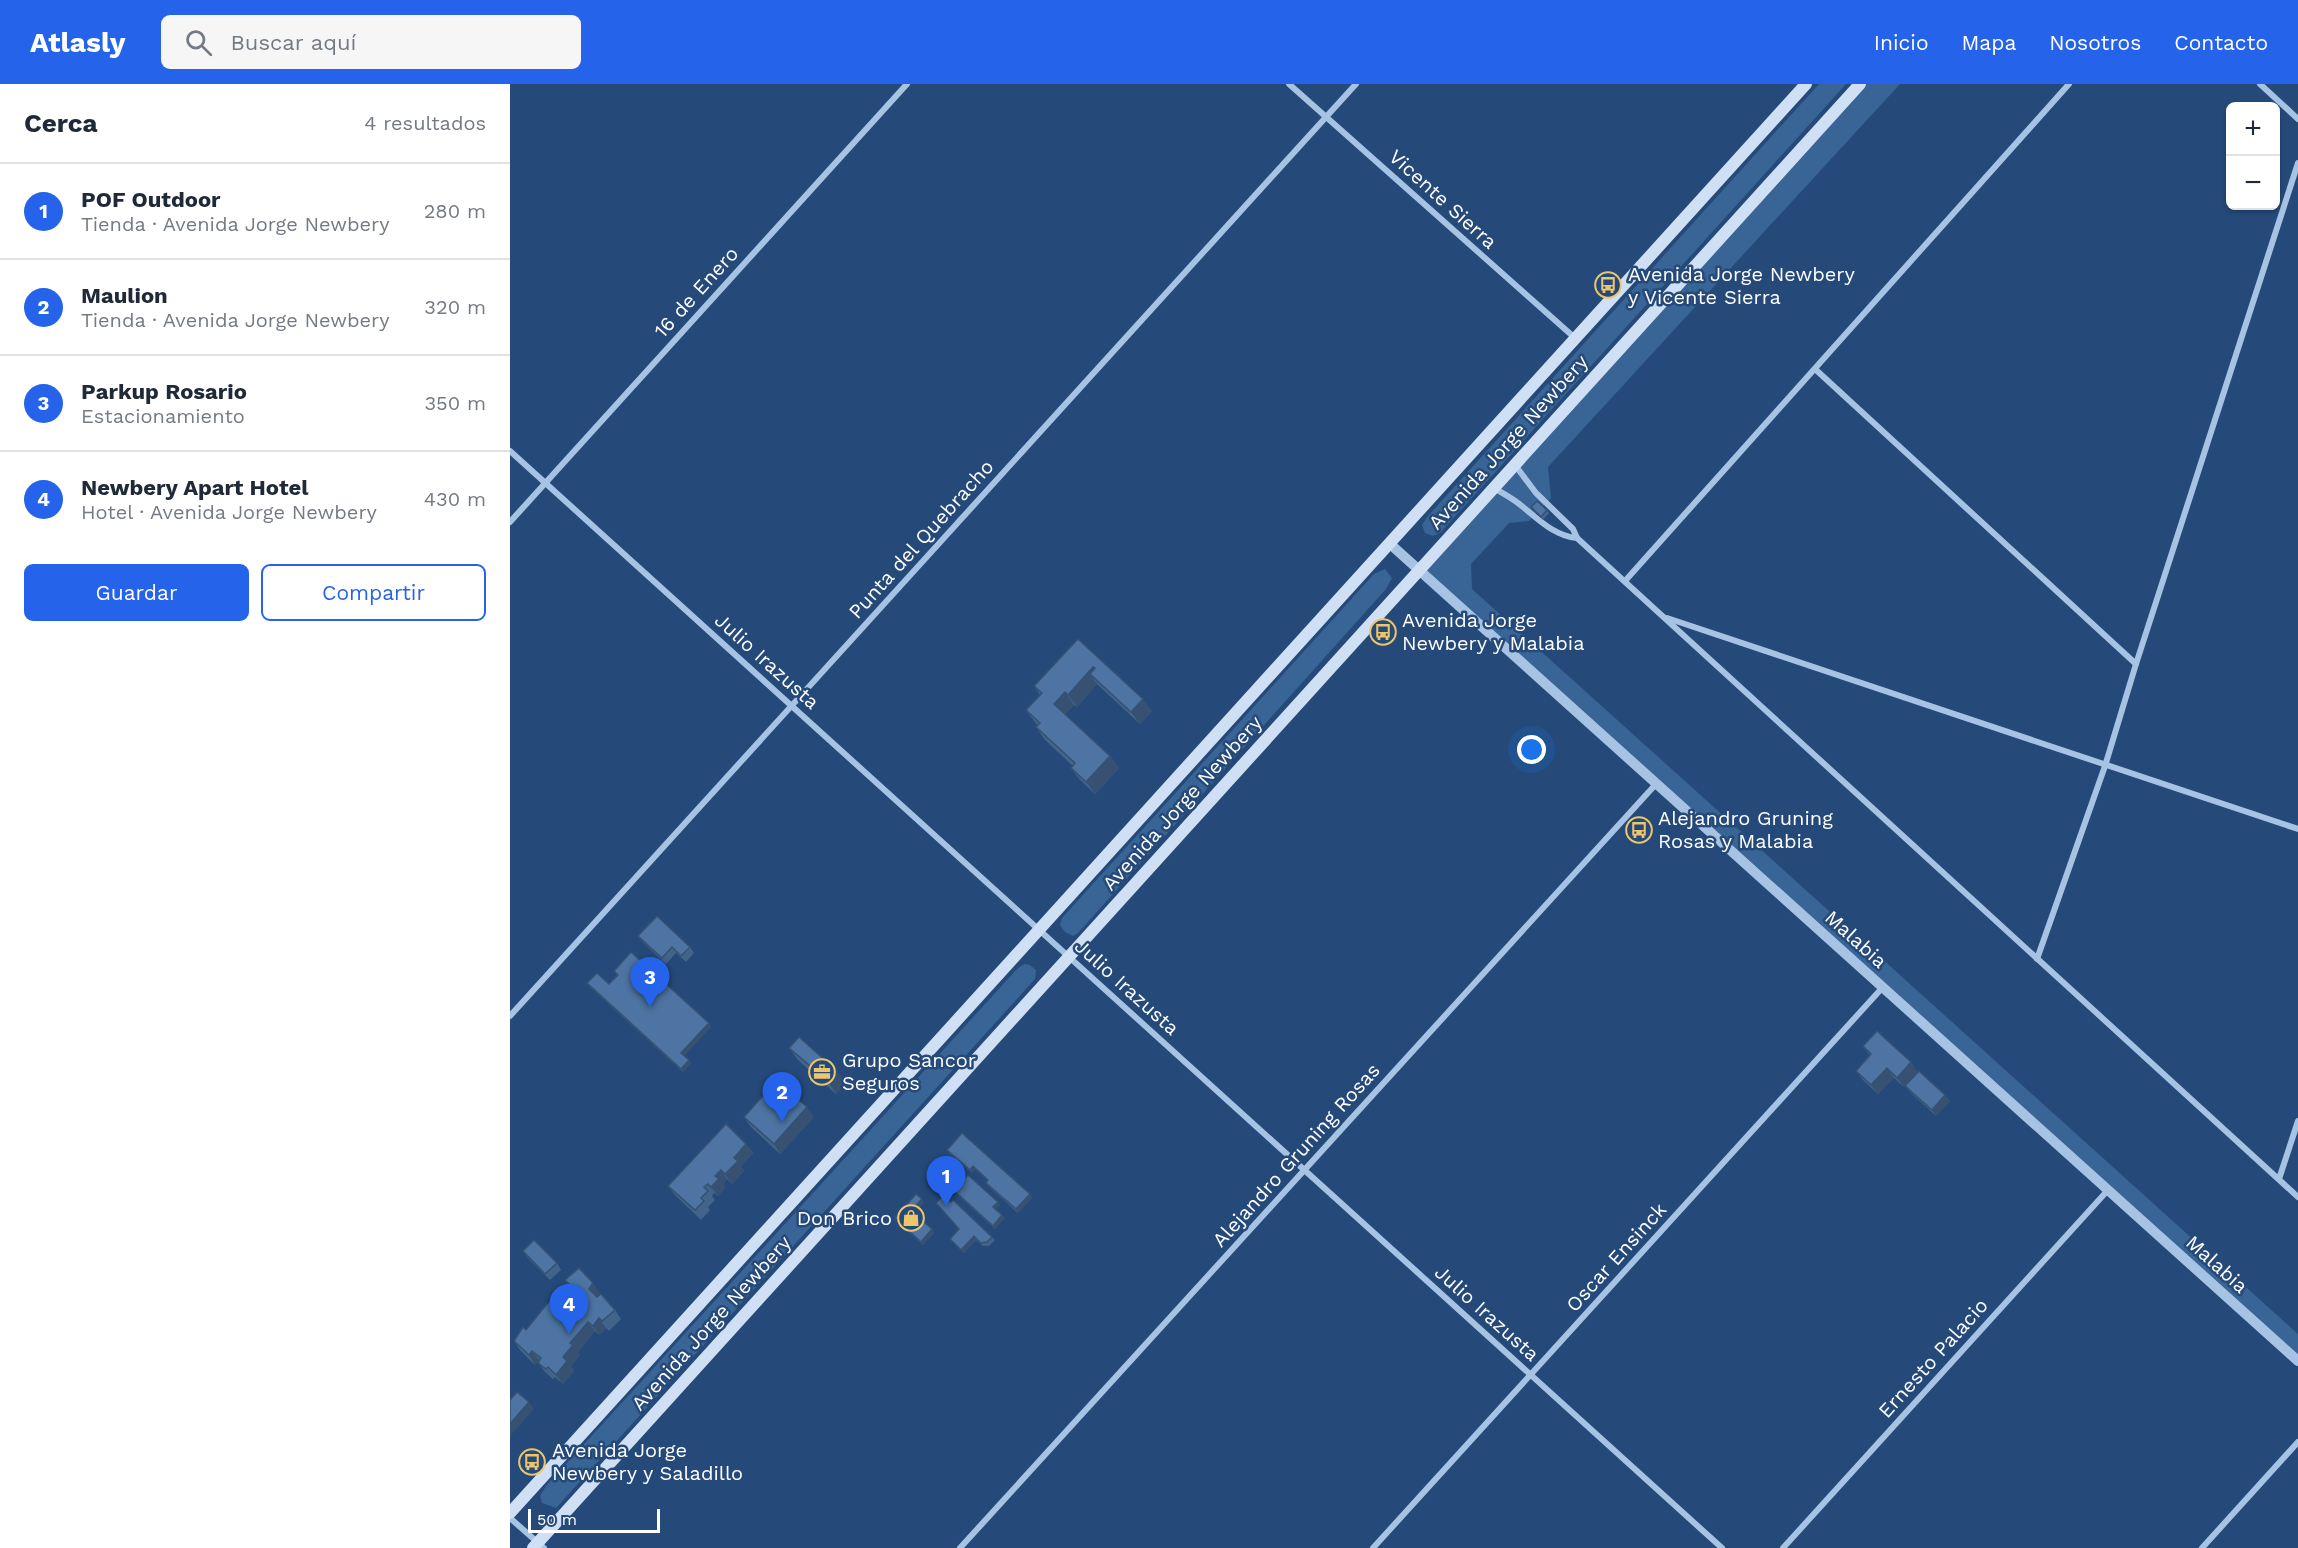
<!DOCTYPE html>
<html lang="es">
<meta charset="utf-8">
<style>
:root{--surface:#fff;--page:#f6f6f7;--text:#1f2937;--muted:#747a83;--line:#e0e1e3;--accent:#2563eb}
body{margin:0;font-family:"Work Sans",sans-serif;background:var(--page);color:var(--text)}
.controls{position:absolute;right:18px;top:18px;display:grid;overflow:hidden;border-radius:9px;box-shadow:0 2px 4px #0004}
.controls button{width:54px;height:54px;display:grid;place-items:center;padding:0;border:0;border-bottom:2px solid var(--line);background:var(--surface);color:var(--text);font:30px sans-serif}
.scale{position:absolute;left:18px;bottom:15px;width:132px;box-sizing:border-box;padding-left:6px;border:3px solid #fff;border-top:0;font-size:16px;line-height:21px;white-space:nowrap;color:#fff;-webkit-text-stroke:4px #254a79;paint-order:stroke}
.you{position:absolute;left:1022px;top:666px;width:21px;height:21px;margin:-15px;border:4px solid #fff;border-radius:50%;background:#1a73e8;box-shadow:0 0 0 9px #1a73e833}
.badge{display:grid;place-items:center;width:39px;height:39px;border-radius:50%;background:var(--accent);color:#fff;font-size:20px;font-weight:700}
.pin{position:absolute;translate:-50% -50px;filter:drop-shadow(0 2px 3px #0008)}
.pin::after{content:'';position:absolute;top:32px;width:21px;height:18px;background:inherit;clip-path:polygon(0 0,100% 0,50% 100%)}
.list{margin:0;padding:0;list-style:none}
h2{display:flex;justify-content:space-between;align-items:center;height:78px;margin:0;padding:0 24px;font-size:26px}
h2 small{font-size:20px;font-weight:400;color:var(--muted)}
.list li{display:grid;grid-template-columns:39px 1fr auto;gap:18px;align-items:center;box-sizing:border-box;height:96px;padding:0 24px;border-top:2px solid var(--line)}
.list b{display:block;font-size:22px;white-space:nowrap}
.list p{margin:0;font-size:20px;white-space:nowrap;color:var(--muted)}
.list em{font-size:20px;font-style:normal;color:var(--muted)}
.actions{display:flex;gap:12px;padding:18px 24px}
.actions a{flex:1;padding:14px 0;border:2px solid var(--accent);border-radius:9px;text-align:center;font-size:21px;color:var(--accent)}
.actions .main{background:var(--accent);color:#fff}
.icon{flex:none;width:33px;height:33px;fill:none;stroke:currentColor;stroke-width:2;stroke-linecap:round;stroke-linejoin:round}
.map{position:relative;flex:none;width:1788px;height:1464px;overflow:hidden}
header{display:flex;align-items:center;gap:36px;box-sizing:border-box;height:84px;padding:0 30px;background:var(--accent);color:#fff}
header strong{font-size:28px}
nav{display:flex;gap:33px;margin-inline-start:auto;font-size:21px}
.search{width:420px;height:54px;background:var(--page);display:flex;align-items:center;gap:15px;box-sizing:border-box;padding:0 21px;border-radius:9px;color:var(--muted);font-size:22px}
main{display:flex}
aside{flex:1;background:var(--surface)}
.map>svg:first-child{display:block}
.green{fill:#386496}
.lines{fill:none;stroke-linecap:round;stroke-linejoin:round}
.minor{stroke:#a7c3e3;stroke-width:6}
.tertiary{stroke:#a7c3e3;stroke-width:10}
.secondary{stroke:#d0e0f4;stroke-width:12}
.wall{fill:#42648b}
.shaded-wall{fill:#365171}
.building{fill:#4d74a2;stroke:#365171;stroke-width:1.5}
.labels{text-anchor:middle;dominant-baseline:central;stroke-width:5;stroke-linejoin:round;paint-order:stroke}
.street-label{font-size:20px;fill:#fff;stroke:#254a79}
.poi-label{font-size:20px;fill:#fff;stroke:#254a79;text-anchor:start}
</style>
<header>
<strong>Atlasly</strong>
<div class="search"><svg class="icon" aria-label="search" viewBox="0 0 24 24"><circle cx="10" cy="10" r="6"/><path d="M15 15l6 6"/></svg>Buscar aquí</div>
<nav><a>Inicio</a><a>Mapa</a><a>Nosotros</a><a>Contacto</a></nav>
</header>
<main>
<aside>
<h2>Cerca<small>4 resultados</small></h2>
<ul class="list">
<li><span class="badge">1</span><div><b>POF Outdoor</b><p>Tienda · Avenida Jorge Newbery</p></div><em>280 m</em></li>
<li><span class="badge">2</span><div><b>Maulion</b><p>Tienda · Avenida Jorge Newbery</p></div><em>320 m</em></li>
<li><span class="badge">3</span><div><b>Parkup Rosario</b><p>Estacionamiento</p></div><em>350 m</em></li>
<li><span class="badge">4</span><div><b>Newbery Apart Hotel</b><p>Hotel · Avenida Jorge Newbery</p></div><em>430 m</em></li>
</ul>
<div class="actions"><a class="main">Guardar</a><a>Compartir</a></div>
</aside>
<div class="map">
<svg width="1788" height="1464" viewBox="0 0 1788 1464">
<rect width="100%" height="100%" fill="#254a79"/>
<g class="green">
<path d="M1309 0H1336L930 449 923 452 915 449 912 441 917 433Z"/>
<path d="M1350 0H1390L1038 383 1041 414 1019 437 999 439 961 480 962 505 1788 1250V1277L909 486Z"/>
<path d="M875 485 882 494 876 505 568 849 563 852 555 848 550 841 552 834 864 490Z"/>
<path d="M514 880 520 881 526 886 525 895 46 1424 32 1419 30 1412 36 1402 507 885Z"/>
</g>
<g class="lines">
<g class="minor">
<path d="M779 0 1065 254"/>
<path d="M1750 0 1788 35"/>
<path d="M1305 285 1626 580"/>
<path d="M0 367 1212 1464"/>
<path d="M1005 381 1026 409 1063 445 1067 454 1788 1113"/>
<path d="M984 404C994 410 1004 415 1013 423 1029 436 1045 452 1067 454"/>
<path d="M0 438 397 0"/>
<path d="M1115 497 1559 0"/>
<path d="M1157 534 1788 745"/>
<path d="M1527 875 1595 682 1626 580 1788 79"/>
<path d="M0 932 846 0"/>
<path d="M1769 1095 1788 1037"/>
<path d="M0 1434 34 1464"/>
<path d="M450 1464 1146 700"/>
<path d="M863 1464 1373 903"/>
<path d="M1273 1464 1598 1106"/>
<path d="M1692 1464 1788 1358"/>
</g>
<path class="tertiary" d="M879 459 1788 1277"/>
<g class="secondary">
<path d="M0 1429 1296 0"/>
<path d="M23 1464 1350 0"/>
</g>
</g>
<g class="wall">
<path d="M1021 423 1037 426 1039 429 1033 436Z"/>
<path d="M568 555 642 627 630 640 587 600 567 623 564 621 555 630 600 672 609 684 585 710 570 696 561 684 563 682 535 656 526 643 528 642 516 626 530 611 524 602Z"/>
<path d="M128 852 180 863 184 869 176 878 166 869 156 880 133 858Z"/>
<path d="M104 887 201 943 174 971 181 979 173 988 80 903 77 899 99 900 107 891Z"/>
<path d="M1353 962 1408 988 1435 1011 1440 1017 1426 1032 1400 1008 1395 1002 1394 1003 1384 994 1368 1010 1353 996 1346 987 1360 972Z"/>
<path d="M279 964 336 999 326 1010 288 976Z"/>
<path d="M234 1033H304L270 1070 241 1043Z"/>
<path d="M236 1060 243 1069 231 1082 234 1087 222 1100 217 1095 213 1100 215 1104 208 1112 204 1109 202 1112 205 1116 198 1123 200 1126 191 1136 165 1111 158 1102Z"/>
<path d="M437 1066 520 1110 522 1114 508 1129 478 1102 476 1099 478 1097 465 1085 462 1089 439 1069Z"/>
<path d="M428 1092 453 1096 490 1121 486 1125 495 1134 485 1145 430 1095Z"/>
<path d="M414 1118 404 1130 424 1149 413 1161 387 1137 385 1134Z"/>
<path d="M426 1119 482 1153 485 1156 479 1162H473L466 1156 454 1169 440 1155 449 1145Z"/>
<path d="M13 1167 47 1179 51 1186 40 1196 17 1173Z"/>
<path d="M55 1196 90 1209 87 1213 105 1226 111 1235 99 1247 96 1244 89 1251 85 1247 68 1268 70 1271 61 1282 64 1287 53 1300 45 1293 43 1295 35 1288 28 1279 29 1276 25 1281 10 1266 4 1257 16 1246 58 1201Z"/>
</g>
<g class="shaded-wall">
<path d="M583 583 592 595 580 590 587 600 567 623 558 611Z"/>
<path d="M555 608 564 621 553 632 544 620Z"/>
<path d="M633 615 642 627 630 640 621 628Z"/>
<path d="M600 672 609 684 585 710 576 698Z"/>
<path d="M199 939 201 943 174 972 171 969Z"/>
<path d="M179 976 181 979 173 988 171 985Z"/>
<path d="M1401 978 1408 988 1394 1003 1387 994Z"/>
<path d="M1377 984 1384 994 1368 1010 1361 1001Z"/>
<path d="M327 987 336 999 326 1010 318 997Z"/>
<path d="M1435 1011 1440 1017 1426 1032 1422 1026Z"/>
<path d="M297 1023 304 1033 270 1070 264 1060Z"/>
<path d="M236 1060 243 1069 231 1082 234 1087 222 1100 215 1090 224 1074Z"/>
<path d="M463 1082 465 1085 462 1089 460 1086Z"/>
<path d="M211 1086 217 1095 213 1100 215 1104 208 1112 201 1103 205 1092Z"/>
<path d="M520 1110 522 1114 508 1129 506 1125Z"/>
<path d="M412 1115 414 1118 403 1130 401 1127Z"/>
<path d="M488 1118 490 1121 486 1126 483 1123Z"/>
<path d="M492 1131 495 1134 485 1145 483 1142Z"/>
<path d="M422 1145 424 1149 413 1161 411 1158Z"/>
<path d="M464 1152 466 1156 454 1169 451 1166Z"/>
<path d="M83 1199 90 1209 86 1214 79 1205Z"/>
<path d="M89 1234 96 1244 89 1251 83 1242Z"/>
<path d="M78 1238 85 1247 68 1268 70 1271 61 1282 64 1287 53 1300 46 1291 60 1259Z"/>
<path d="M22 1267 29 1276 25 1281 19 1271Z"/>
<path d="M19 1318 24 1325 0 1352V1340Z"/>
</g>
<g class="building">
<path d="M1027 417 1037 426 1031 433 1021 423Z"/>
<path d="M568 555 633 615 621 628 580 590 585 584 583 583 558 611 555 608 544 620 600 672 576 698 561 684 565 679 526 643 530 639 516 626 532 609 524 602Z"/>
<path d="M147 832 180 863 171 872 162 863 152 874 128 852Z"/>
<path d="M121 868 199 939 171 969 179 976 171 985 77 899 87 889 99 900 108 891 104 887Z"/>
<path d="M1367 947 1401 978 1387 994 1377 984 1361 1001 1346 987 1361 970 1353 962Z"/>
<path d="M289 953 327 987 318 997 279 964Z"/>
<path d="M1409 987 1435 1011 1422 1026 1395 1002Z"/>
<path d="M267 996 297 1023 264 1060 234 1033Z"/>
<path d="M216 1040 236 1060 224 1074 228 1077 215 1090 211 1086 205 1092 209 1095 201 1103 198 1100 194 1103 198 1107 191 1114 194 1117 185 1126 158 1102Z"/>
<path d="M452 1049 520 1110 506 1125 476 1099 478 1096 463 1082 460 1086 437 1066Z"/>
<path d="M437 1082 453 1096 458 1091 488 1118 483 1123 492 1131 483 1142 428 1092Z"/>
<path d="M406 1110 412 1115 401 1127 422 1145 411 1158 385 1134Z"/>
<path d="M434 1111 441 1118 443 1116 482 1153 477 1158 471 1159 464 1152 451 1166 440 1155 449 1145 426 1119Z"/>
<path d="M24 1156 47 1179 35 1190 13 1167Z"/>
<path d="M69 1184 83 1199 79 1205 87 1213 91 1210 105 1226 92 1237 89 1234 83 1242 78 1238 60 1259 63 1261 53 1273 57 1277 46 1291 38 1283 36 1285 28 1279 31 1274 22 1267 19 1271 4 1257 13 1243 16 1246 36 1221 59 1200 55 1196Z"/>
<path d="M7 1308 19 1318 0 1340V1316Z"/>
</g>
<defs>
<g id="bus-ring" transform="scale(1.35)"><circle r="9.5" fill="#254a79" stroke="#edc66c" stroke-width="1.5"/><path d="M-5-6H5V4H4V6H2V4H-2V6H-4V4H-5ZM-3.5-4V0h7V-4ZM-3.5 1.2v1.5H-2V1.2ZM2 1.2v1.5H3.5V1.2Z" fill="#edc66c"/></g>
<g id="office-ring" transform="scale(1.35)"><circle r="9.5" fill="#254a79" stroke="#edc66c" stroke-width="1.5"/><path d="M-6-3h4V-5.5h4V-3h4V5H-6ZM-1-4.5V-3h2v-1.5ZM-6 0V1H6V0Z" fill="#edc66c"/></g>
<g id="shop-ring" transform="scale(1.35)"><circle r="9.5" fill="#254a79" stroke="#edc66c" stroke-width="1.5"/><path d="M-5-2.5h2.3a2.7 3.5 0 0 1 5.4 0H5L5.5 6h-11ZM-1.5-2.5h3a1.5 2.3 0 0 0-3 0Z" fill="#edc66c"/></g>
</defs>
<g fill-rule="evenodd">
<use href="#bus-ring" x="1098" y="201"/>
<use href="#bus-ring" x="873" y="548"/>
<use href="#bus-ring" x="1129" y="746"/>
<use href="#office-ring" x="312" y="988"/>
<use href="#shop-ring" x="401" y="1134"/>
<use href="#bus-ring" x="22" y="1378"/>
</g>
<g class="labels">
<g class="street-label">
<text transform="translate(933 115) rotate(42)">Vicente Sierra</text>
<text transform="translate(186 208) rotate(-48)">16 de Enero</text>
<text transform="translate(998 358) rotate(-48)">Avenida Jorge Newbery</text>
<text transform="translate(411 455) rotate(-48)">Punta del Quebracho</text>
<text transform="translate(257 577) rotate(42)">Julio Irazusta</text>
<text transform="translate(672 719) rotate(-48)">Avenida Jorge Newbery</text>
<text transform="translate(1346 855) rotate(42)">Malabia</text>
<text transform="translate(617 903) rotate(42)">Julio Irazusta</text>
<text transform="translate(786 1071) rotate(-48)">Alejandro Gruning Rosas</text>
<text transform="translate(1106 1173) rotate(-48)">Oscar Ensinck</text>
<text transform="translate(1707 1180) rotate(42)">Malabia</text>
<text transform="translate(977 1229) rotate(42)">Julio Irazusta</text>
<text transform="translate(201 1239) rotate(-48)">Avenida Jorge Newbery</text>
<text transform="translate(1423 1274) rotate(-48)">Ernesto Palacio</text>
</g>
<g class="poi-label">
<text x="1118" y="190">Avenida Jorge Newbery<tspan x="1118" dy="23">y Vicente Sierra</tspan></text>
<text x="892" y="536">Avenida Jorge<tspan x="892" dy="23">Newbery y Malabia</tspan></text>
<text x="1148" y="734">Alejandro Gruning<tspan x="1148" dy="23">Rosas y Malabia</tspan></text>
<text x="332" y="976">Grupo Sancor<tspan x="332" dy="23">Seguros</tspan></text>
<text x="382" y="1134" text-anchor="end">Don Brico</text>
<text x="42" y="1366">Avenida Jorge<tspan x="42" dy="23">Newbery y Saladillo</tspan></text>
</g>
</g>
</svg>
<div class="controls">
<button>+</button>
<button>−</button>
</div>
<div class="scale">50 m</div>
<div class="you"></div>
<div class="pin badge" style="left:436px;top:1122px">1</div>
<div class="pin badge" style="left:272px;top:1038px">2</div>
<div class="pin badge" style="left:140px;top:923px">3</div>
<div class="pin badge" style="left:59px;top:1250px">4</div>
</div>
</main>
